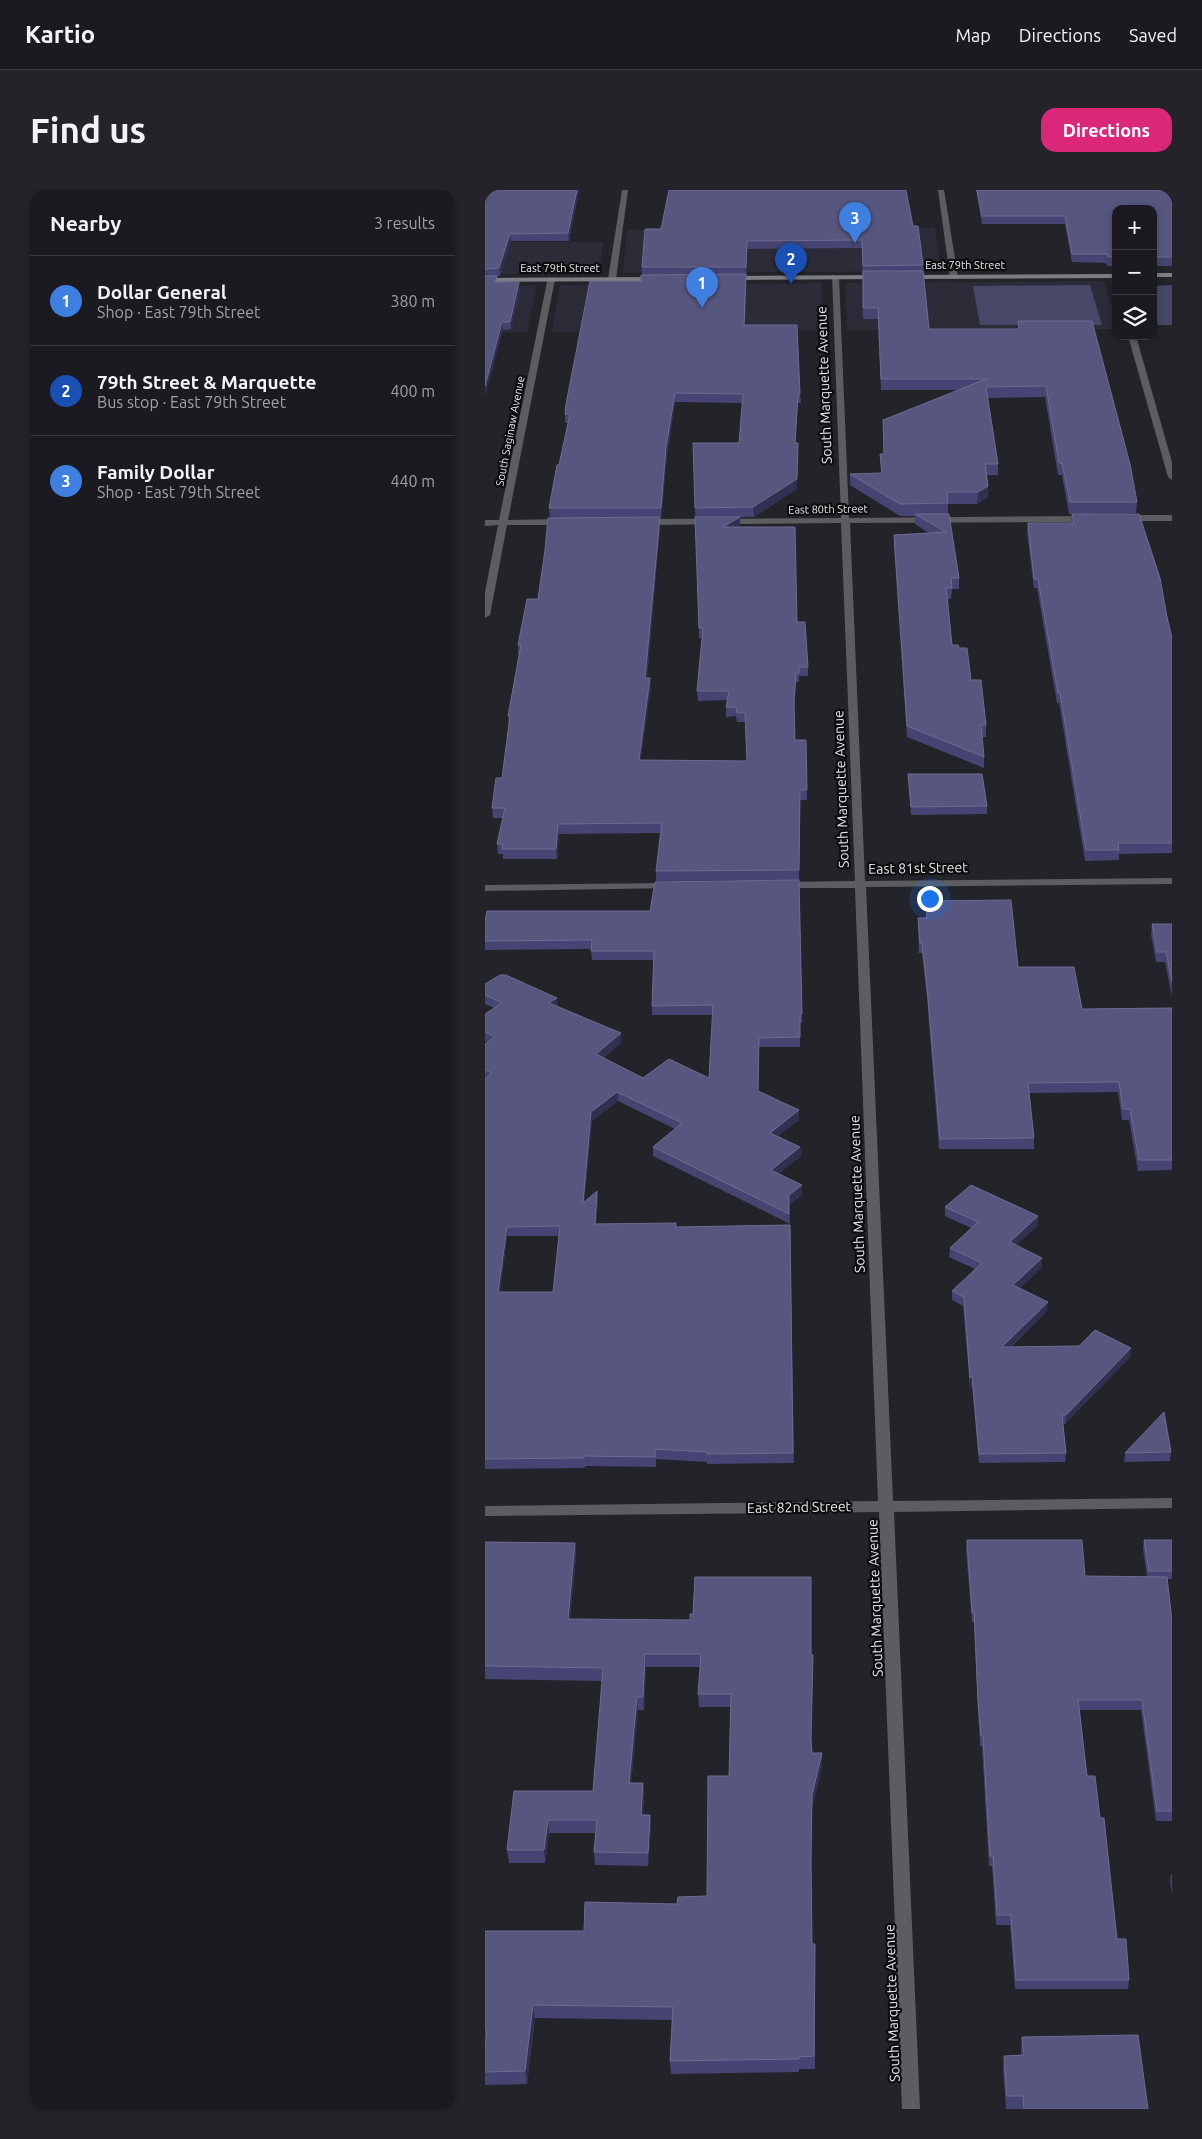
<!DOCTYPE html>
<meta charset="utf-8">
<style>
:root{--surface:#1a1a20;--page:#232329;--text:#f1f3f6;--muted:#9fa1a5;--line:#38383e;--accent:#db2777}
body{margin:0;font-family:Ubuntu,sans-serif;background:var(--page);color:var(--text)}
.controls{position:absolute;right:15px;top:15px;display:grid;overflow:hidden;border-radius:10px;box-shadow:0 2px 8px #0003}
.controls button{width:45px;height:45px;display:grid;place-items:center;padding:0;border:0;border-bottom:1px solid var(--line);background:var(--surface);color:var(--text);font:25px sans-serif}
.you{position:absolute;left:444px;top:708px;width:18px;height:18px;margin:-12px;border:4px solid #fff;border-radius:50%;background:#1a73e8;box-shadow:0 0 0 8px #1a73e833}
.badge{display:grid;place-items:center;width:32px;height:32px;border-radius:50%;background:var(--accent);color:#fff;font-size:16px;font-weight:700}
.pin{position:absolute;translate:-50% -41px;filter:drop-shadow(0 1px 2px #0008)}
.pin::after{content:'';position:absolute;top:26px;width:18px;height:15px;background:inherit;clip-path:polygon(0 0,100% 0,50% 100%)}
.list{margin:0;padding:0;list-style:none}
h2{display:flex;justify-content:space-between;align-items:center;height:65px;margin:0;padding:0 20px;font-size:21px}
h2 small{font-size:16px;font-weight:400;color:var(--muted)}
.list li{display:grid;grid-template-columns:32px 1fr auto;gap:15px;align-items:center;box-sizing:border-box;height:90px;padding:0 20px;border-top:1px solid var(--line)}
.list b{display:block;font-size:19px;white-space:nowrap}
.list p{margin:0;font-size:16px;white-space:nowrap;color:var(--muted)}
.list em{font-size:16px;font-style:normal;color:var(--muted)}
.icon{flex:none;width:28px;height:28px;fill:none;stroke:currentColor;stroke-width:2;stroke-linecap:round;stroke-linejoin:round}
.map{position:relative;flex:none;width:687px;height:1919px;overflow:hidden;border-radius:15px}
header{display:flex;align-items:center;gap:30px;box-sizing:border-box;height:70px;padding:0 25px;background:var(--surface);border-bottom:1px solid var(--line)}
header strong{font-size:24px}
nav{display:flex;gap:28px;margin-inline-start:auto;font-size:18px}
.intro{display:flex;align-items:center;justify-content:space-between;box-sizing:border-box;height:120px;padding:0 30px}
h1{margin:0;font-size:35px}
.button{padding:12px 22px;border-radius:15px;background:var(--accent);color:#fff;font-size:18px;font-weight:700}
main{display:flex;gap:30px;padding:0 30px}
aside{flex:1;background:var(--surface);border-radius:15px;box-shadow:0 2px 8px #0003}
.map>svg:first-child{display:block}
.built{fill:#2b2c38}
.green{fill:#474867}
.lines{fill:none;stroke-linecap:round;stroke-linejoin:round}
.minor{fill:#5d5d61;fill-rule:evenodd}
.secondary{fill:#7d7d83;fill-rule:evenodd}
.wall{fill:#454472;fill-rule:evenodd}
.shaded-wall{fill:#303050}
.building{fill:#56567f;stroke:#6d6c90;fill-rule:evenodd}
.labels{text-anchor:middle;dominant-baseline:central;stroke-width:4.5;stroke-linejoin:round;paint-order:stroke}
.far-street-label{font-size:11px;fill:#e6e7eb;stroke:#0d0d10}
.street-label{font-size:14px;fill:#e6e7eb;stroke:#0d0d10}
</style>
<header>
<strong>Kartio</strong>
<nav><a>Map</a><a>Directions</a><a>Saved</a></nav>
</header>
<div class="intro"><h1>Find us</h1><a class="button">Directions</a></div>
<main>
<aside>
<h2>Nearby<small>3 results</small></h2>
<ul class="list">
<li><span class="badge" style="background:#3f7fe0">1</span><div><b>Dollar General</b><p>Shop · East 79th Street</p></div><em>380 m</em></li>
<li><span class="badge" style="background:#1a4fb4">2</span><div><b>79th Street &amp; Marquette</b><p>Bus stop · East 79th Street</p></div><em>400 m</em></li>
<li><span class="badge" style="background:#3f7fe0">3</span><div><b>Family Dollar</b><p>Shop · East 79th Street</p></div><em>440 m</em></li>
</ul>
</aside>
<div class="map">
<svg width="687" height="1919" viewBox="0 0 687 1919">
<rect width="100%" height="100%" fill="#23232a"/>
<g class="built">
<path d="M450 38 456 81 138 83 142 40Z"/>
<path d="M0 52H118L114 83 0 84Z"/>
<path d="M619 91 631 132V139L362 140 360 93Z"/>
<path d="M336 93 337 140 67 142 75 95Z"/>
<path d="M52 95 42 142H0V96Z"/>
</g>
<g class="green">
<path d="M605 95 617 135H495L488 96Z"/>
<path d="M687 95V135H673L668 117V96Z"/>
</g>
<g class="lines">
<g class="minor">
<path d="M137 0H143L131 89 127 91 123 89Z"/>
<path d="M453 0H459L473 87 469 89 465 87Z"/>
<path d="M347 85 354 87 364 328 602 326 606 329 602 332 365 333 380 691 687 688V694L381 697 408 1311 687 1308V1318L409 1322 435 1919H417L394 1322 0 1326V1316L393 1311 370 698H297L292 695 297 692 370 691 356 333 160 335 156 332 160 329 356 328Z"/>
<path d="M63 87 70 89 23 330 77 329 81 332 77 335H22L5 425 0 428V402L13 335 0 336V330H14Z"/>
<path d="M643 146H651L687 272V290L683 287Z"/>
<path d="M687 325V331H640L636 328 640 325Z"/>
<path d="M185 693 190 696 189 698 0 701V695Z"/>
</g>
<g class="secondary">
<rect x="668" y="83" width="19" height="4"/>
<path d="M631 84V88L422 89 418 87 422 85Z"/>
<path d="M395 85H398V89L245 90 241 88 245 86Z"/>
<path d="M175 87V91H172L0 92V88Z"/>
</g>
</g>
<g class="wall">
<path d="M0 0H94L84 51H26L15 86H0Z"/>
<path d="M491 0H687V76H668V19H631V76H622L621 73 587 72 580 34H497Z"/>
<path d="M428 36 438 75 444 139H533V131L652 312 651 323 584 324 577 285H573L560 207 503 208 513 274V285H502L503 296V307L492 314H463V324L474 388V399H467L466 409H463L467 455 474 458 501 535V547H497L499 567V578L422 547 409 356V345L444 343 430 334V326H415L365 295V284L396 283 395 264H399L398 230 474 200H396L393 129H378L377 58 262 59 260 135 315 204 316 213H313L310 253 312 299 269 327H255V335L252 337 312 432 323 477V486H314V492H311L309 520 310 550H321L322 610H315L314 690 171 691V681L175 643 74 644 72 669H18V664H13L12 654 18 628H8L7 618 17 588 24 535 23 526 34 464H33V455L53 409 65 328 64 318 83 233H80V224L156 91 157 85V77L160 39ZM190 212 257 213 254 253H208L214 448H217L212 501 213 511 242 510 241 517V527L251 526 252 532H260L262 571 155 570 166 497 162 488 175 336V327H176L182 266Z"/>
<path d="M12 86V92L35 100 26 139 18 140 10 165Z"/>
<path d="M587 324 682 427 687 448V663L634 664V670L600 671 574 513H572L552 398H549L542 342 543 333H586Z"/>
<path d="M423 584 502 616V624L426 625Z"/>
<path d="M314 690 317 833H315V857H274L273 901 314 930 293 946 315 957 316 966 293 984 317 995V1005L304 1015 305 1034 168 966V957L190 939 133 911 107 931 99 1012 112 1001 113 1011 111 1034 192 1037 305 1035 309 1273 222 1274V1272L171 1269V1277L100 1276V1278L0 1279V855L3 853 0 851V824L9 818 0 814V794L73 817 136 853 118 868 158 888H224L228 825H167V816L169 770H107L106 759 0 760V731L165 721ZM22 1046H74L68 1102H15Z"/>
<path d="M441 711 533 777 597 819 687 818V980L653 981 644 930H637L633 902 544 903 549 948V959H454L442 807 437 763H434L433 738V728H441Z"/>
<path d="M667 734H687V807L680 772H671L666 744Z"/>
<path d="M460 1017 553 1026V1035L531 1055 557 1068V1077L535 1098 562 1121 526 1157 645 1167 580 1234H578L581 1263 580 1272 494 1273 487 1195 485 1198 478 1116 467 1110V1101L490 1079 464 1067 465 1058 486 1038 460 1026Z"/>
<path d="M686 1262 685 1271 639 1272 640 1263Z"/>
<path d="M482 1350 600 1386H662L658 1359 659 1350H687V1389H682L687 1431V1631H671L656 1520H595L602 1586 615 1628 632 1749 644 1790 643 1799H530L525 1735H511L507 1676H504L497 1556H495L493 1520 489 1432H487L481 1359Z"/>
<path d="M0 1352 90 1353 91 1366 85 1429 326 1465V1554L327 1563H337V1576L327 1618 326 1681 327 1754H330V1879H314V1882L186 1884 185 1871 187 1830 50 1828 42 1894 0 1895V1741H99L192 1714 222 1706 244 1586 246 1517H214L213 1504 215 1477H161L159 1520H153L146 1593H158L159 1606 158 1625H165L166 1638 163 1676 110 1675 109 1662 111 1643H64L60 1673H24L22 1660 29 1601H108L117 1491 0 1489Z"/>
<path d="M686 1684H687V1704L685 1693Z"/>
<path d="M537 1847 663 1919H521L518 1879 519 1866 536 1865V1860Z"/>
</g>
<g class="shaded-wall">
<path d="M92 0H94L84 51 83 43Z"/>
<path d="M25 44 26 51 15 86 14 78Z"/>
<path d="M34 92 35 100 26 139 25 132Z"/>
<path d="M17 132 18 140 0 207V196Z"/>
<path d="M190 203V212L182 266 176 327V318L181 257Z"/>
<path d="M313 204V213L310 262V253Z"/>
<path d="M313 253 312 299 269 327 268 317Z"/>
<path d="M503 296V307L492 314 493 302Z"/>
<path d="M175 327V336L161 498 160 488Z"/>
<path d="M255 327V335L239 346 238 337Z"/>
<path d="M311 483V492L309 521V511Z"/>
<path d="M165 488 166 497 154 580V570Z"/>
<path d="M73 634 74 644 72 669 71 659Z"/>
<path d="M72 808 73 817 64 813Z"/>
<path d="M136 843V853L111 873V864Z"/>
<path d="M132 902 133 911 107 931 98 1023V1013L106 922Z"/>
<path d="M314 920V930L285 952V943Z"/>
<path d="M315 957 316 966 286 990V980Z"/>
<path d="M317 995V1005L304 1015V1005Z"/>
<path d="M112 1001 113 1011 110 1043V1034Z"/>
<path d="M553 1026V1035L525 1062V1052Z"/>
<path d="M22 1037V1046L14 1112 13 1102Z"/>
<path d="M557 1068V1077L528 1104V1095Z"/>
<path d="M563 1112 562 1121 516 1166 517 1157Z"/>
<path d="M646 1158 645 1167 580 1234 581 1225Z"/>
<path d="M487 1186V1195L485 1198V1188Z"/>
<path d="M90 1353 91 1366 84 1442 83 1429Z"/>
<path d="M160 1464 161 1477 159 1520 158 1507Z"/>
<path d="M152 1507 153 1520 145 1606 144 1593Z"/>
<path d="M337 1563V1576L327 1618V1605Z"/>
<path d="M158 1593 159 1606 157 1638 156 1625Z"/>
<path d="M165 1625 166 1638 163 1676V1663Z"/>
<path d="M63 1630 64 1643 60 1673 59 1660Z"/>
<path d="M48 1815 50 1828 42 1894 40 1881Z"/>
</g>
<g class="building">
<path d="M0 0H92L83 43 25 44 14 78 0 79Z"/>
<path d="M184 0H421L428 36H433L438 75 378 76 377 50 262 51 261 77H157L160 39H176Z"/>
<path d="M492 0H687V67H668V19H631V67H623L622 64H587L580 26H497Z"/>
<path d="M378 81H438L444 139H534L533 131H607L645 274 652 312H585L577 273H574L561 196 501 197 513 274H500L503 296 493 302H462L463 313 415 314 365 284 397 283 395 264H399L398 230 501 189H396L393 118H378Z"/>
<path d="M261 84 259 135H312L315 204H313L310 253H313L312 289 268 317 210 318 208 253H254L258 204 190 203 181 257 176 318H64L72 275H74L85 224H80L81 214 105 91H156V85Z"/>
<path d="M0 86H12L10 92H34L25 132H17L0 196Z"/>
<path d="M430 324H464L474 388H466L467 398H461L467 455H473L474 458H482L486 490H496L501 535H496L499 567 422 536 409 345 461 342Z"/>
<path d="M587 324H654L675 388 682 427 687 448V653H633L634 660H601L575 503H573L553 389H549L543 333H589Z"/>
<path d="M175 327 160 488H165L154 570 262 571 260 523H252L251 517H241L244 501H212L218 438H214L210 327H255L238 337H310L312 432H320L323 477H314V483H311L309 511 310 550H321L322 600H315L314 680 171 681 177 633 73 634 71 659H17L18 654H12L20 618H7L11 588H17L25 526H23L36 455H33L42 409H53L60 360 63 328Z"/>
<path d="M423 584H497L502 616 426 617Z"/>
<path d="M314 690 317 824H315V847L274 848 273 901 314 920 285 943 315 957 286 980 317 995 304 1005V1024L168 957 197 933 132 902 106 922 98 1013 112 1001 110 1034 191 1033V1037L305 1035 308 1263 222 1264V1262L170 1259V1267L99 1266V1268L0 1269V889L7 883 0 880V854L10 847 0 842V824L17 813 0 805V794L15 785H21L72 808 64 813 136 843 111 864 158 888 184 869 224 888 228 815 167 816 169 761H106L107 750 0 751V731L2 721H165L170 692ZM75 1036 68 1102H13L22 1037Z"/>
<path d="M526 710 533 777H589L597 819 687 818V970H654L645 919H638L634 892 543 893 549 948 455 949 442 797 437 753H435L433 728H442L441 711Z"/>
<path d="M667 734H687V792L681 762H672Z"/>
<path d="M486 995 553 1026 525 1052 557 1068 528 1095 563 1112 517 1157 594 1156 610 1140 646 1158 581 1225H577L581 1263 494 1264 487 1186 485 1188 479 1107 467 1101 497 1073 465 1058 493 1032 460 1017Z"/>
<path d="M679 1222 686 1262 640 1263Z"/>
<path d="M482 1350H597L600 1386 682 1387 687 1431V1621H672L657 1510H593L602 1586H610L615 1628H619L632 1749H641L644 1790H531L526 1725H512L508 1666H505L498 1546H496L493 1510 489 1422H487Z"/>
<path d="M659 1350H687V1381H664Z"/>
<path d="M0 1352 90 1353 83 1429 205 1430V1424H208L210 1387H326V1465H328L326 1550 327 1563H337L327 1605 326 1669 327 1754H330L329 1866 314 1867V1869L185 1871 188 1817 48 1815 40 1881 0 1882V1857L2 1840H0V1741H99L100 1712 192 1714 193 1707 222 1706 223 1586H244L246 1504H213L216 1464H160L158 1507H152L144 1593H158L156 1625H165L163 1663 109 1662 112 1630H63L59 1660H22L29 1601H108L118 1478 0 1476Z"/>
<path d="M653 1845 663 1919H539L538 1906H522L519 1866 539 1865 537 1847Z"/>
</g>
<g class="labels">
<g class="far-street-label">
<text x="480" y="75">East 79th Street</text>
<text x="75" y="78">East 79th Street</text>
<text transform="translate(25 241) rotate(-79)">South Saginaw Avenue</text>
<text transform="translate(343 319) rotate(-1)">East 80th Street</text>
</g>
<g class="street-label">
<text transform="translate(339 195) rotate(-92)">South Marquette Avenue</text>
<text transform="translate(356 599) rotate(-92)">South Marquette Avenue</text>
<text transform="translate(433 678) rotate(-1)">East 81st Street</text>
<text transform="translate(372 1004) rotate(-92)">South Marquette Avenue</text>
<text transform="translate(314 1317) rotate(-1)">East 82nd Street</text>
<text transform="translate(390 1408) rotate(-92)">South Marquette Avenue</text>
<text transform="translate(407 1813) rotate(-92)">South Marquette Avenue</text>
</g>
</g>
</svg>
<div class="controls">
<button>+</button>
<button>−</button>
<button><svg class="icon" aria-label="layers" viewBox="0 0 24 24"><path d="M12 4l9 5-9 5-9-5zM3 14l9 5 9-5"/></svg></button>
</div>
<div class="you"></div>
<div class="pin badge" style="left:217px;top:118px;background:#3f7fe0">1</div>
<div class="pin badge" style="left:306px;top:94px;background:#1a4fb4">2</div>
<div class="pin badge" style="left:370px;top:53px;background:#3f7fe0">3</div>
</div>
</main>
